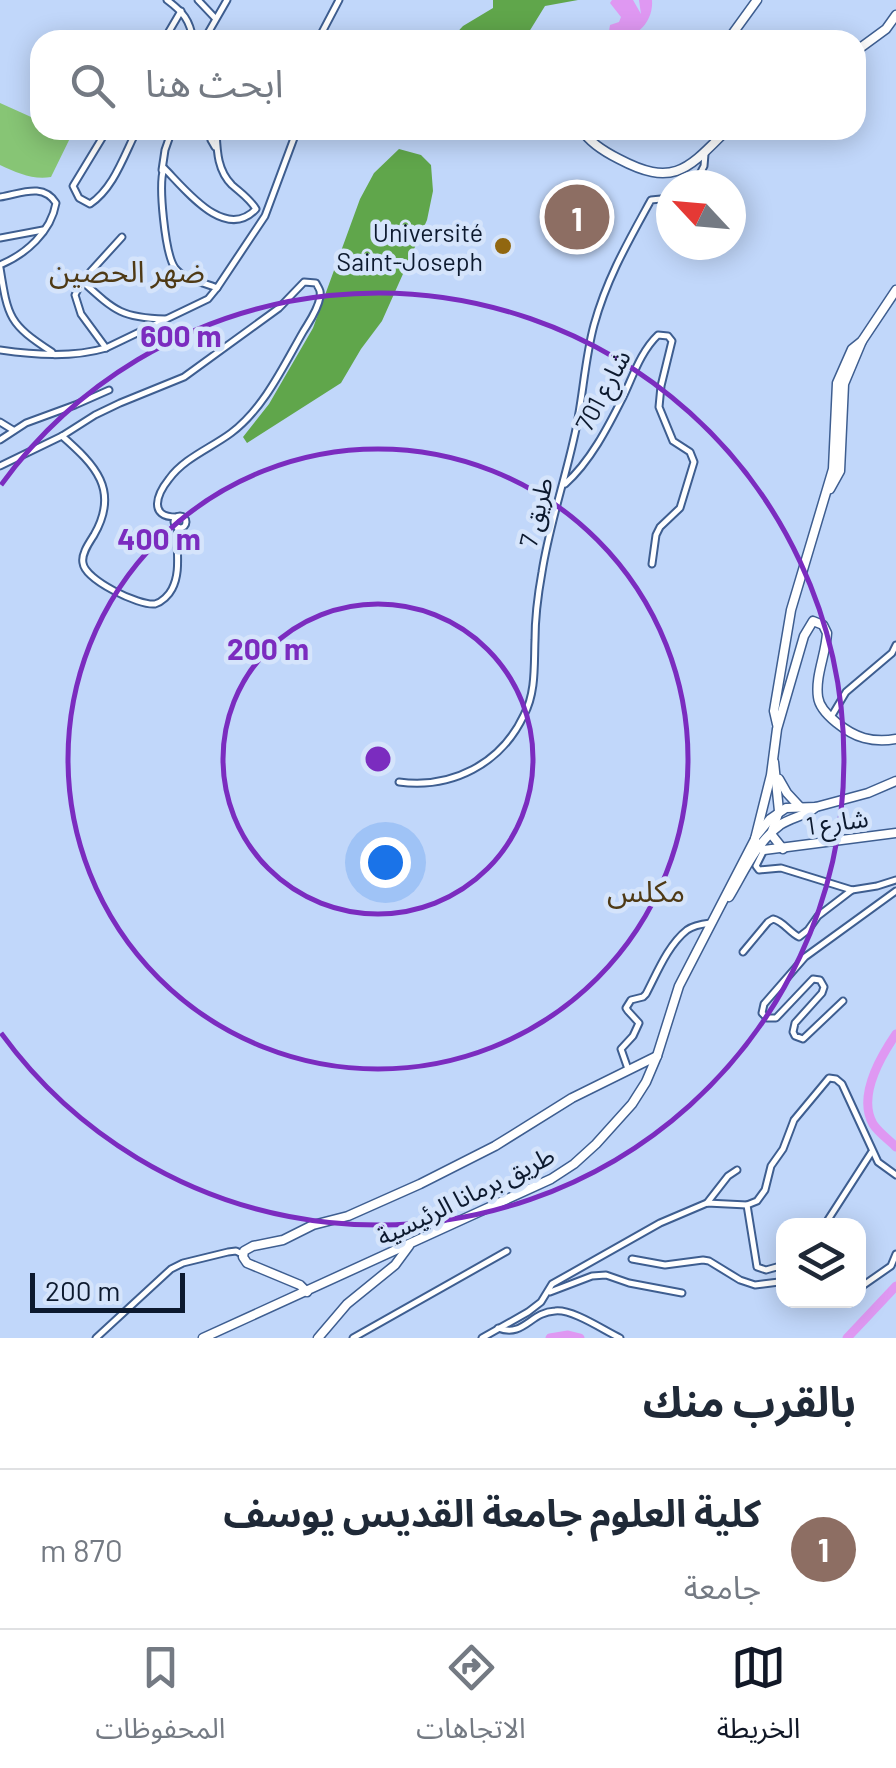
<!DOCTYPE html>
<html lang="ar">
<meta charset="utf-8">
<style>
:root{--surface:#fff;--page:#f2f2f3;--text:#1f2937;--muted:#747a83;--line:#e0e1e3;--accent:#111827}
body{margin:0;font-family:Barlow,"Noto Sans Arabic",sans-serif;background:var(--page);color:var(--text);direction:rtl}
.controls{position:absolute;right:30px;bottom:30px;display:grid;overflow:hidden;border-radius:20px;box-shadow:0 5px 25px #0003}
.controls button{width:90px;height:90px;display:grid;place-items:center;padding:0;border:0;border-bottom:2px solid var(--line);background:var(--surface);color:var(--text);font:50px sans-serif}
.compass{position:absolute;left:656px;top:170px;width:90px;height:90px;border-radius:50%;background:var(--surface);box-shadow:0 5px 25px #0003;rotate:296deg}
.scale{position:absolute;left:30px;bottom:25px;width:155px;box-sizing:border-box;padding-left:10px;border:5px solid #0c192e;border-top:0;font-size:28px;line-height:35px;white-space:nowrap;color:#0c192e;-webkit-text-stroke:8px #d5e4fb;paint-order:stroke}
.you{position:absolute;left:385px;top:862px;width:35px;height:35px;margin:-25px;border:8px solid #fff;border-radius:50%;background:#1a73e8;box-shadow:0 0 0 15px #1a73e833}
.badge{display:grid;place-items:center;width:65px;height:65px;border-radius:50%;background:var(--accent);color:#fff;font-size:32px;font-weight:700}
.pin{position:absolute;translate:-50% -50%;border:5px solid #fff;box-shadow:0 2px 10px #0006}
.list{margin:0;padding:0;list-style:none}
h2{display:flex;justify-content:space-between;align-items:center;height:130px;margin:0;padding:0 40px;font-size:42px}
h2 small{font-size:32px;font-weight:400;color:var(--muted)}
.list li{display:grid;grid-template-columns:65px 1fr auto;gap:30px;align-items:center;box-sizing:border-box;height:160px;padding:0 40px;border-top:2px solid var(--line)}
.list b{display:block;font-size:38px;white-space:nowrap}
.list p{margin:0;font-size:32px;white-space:nowrap;color:var(--muted)}
.list em{font-size:32px;font-style:normal;color:var(--muted)}
.icon{flex:none;width:55px;height:55px;fill:none;stroke:currentColor;stroke-width:2;stroke-linecap:round;stroke-linejoin:round}
.map{position:relative;flex:none;width:896px;height:1338px;overflow:hidden;direction:ltr}
.search{position:absolute;background:var(--surface);box-shadow:0 5px 25px #0003;left:30px;right:30px;top:30px;height:110px;display:flex;align-items:center;gap:25px;box-sizing:border-box;padding:0 35px;border-radius:30px;color:var(--muted);font-size:38px}
.sheet{height:290px;background:var(--surface)}
nav{display:flex;justify-content:space-around;align-items:center;box-sizing:border-box;height:140px;border-top:2px solid var(--line);background:var(--surface);font-size:28px;color:var(--muted)}
nav a{display:grid;justify-items:center;gap:5px}
nav .on{color:var(--accent)}
.map>svg:first-child{display:block}
.green{fill:#87c575}
.forest{fill:#60a64b}
.water{fill:#df98f2}
.lines{fill:none;stroke-linecap:round;stroke-linejoin:round}
.river{stroke:#df98f2;stroke-width:9}
.street-casing{stroke:#3e5e90;stroke-width:9}
.secondary-casing{stroke:#3e5e90;stroke-width:11}
.street{stroke:#fff;stroke-width:5}
.secondary{stroke:#fff;stroke-width:8}
.ring{fill:none;stroke:#7b2cbf;stroke-width:5}
.poi-dot{fill:#916710;stroke:#d5e4fb;stroke-width:4}
.labels{text-anchor:middle;dominant-baseline:central;stroke-width:9;stroke-linejoin:round;paint-order:stroke}
.poi-label{font-size:25px;fill:#0c192e;stroke:#d5e4fb;text-anchor:end}
.street-label{font-size:25px;fill:#0c192e;stroke:#d5e4fb}
.quarter-label{font-size:30px;fill:#4f3a15;stroke:#d5e4fb}
.centre{fill:#7b2cbf;stroke:#d5e4fb;stroke-width:5}
.ring-label{font-size:30px;text-anchor:middle;font-weight:bold;fill:#7b2cbf;stroke:#d5e4fb;stroke-width:9;stroke-linejoin:round;paint-order:stroke}
</style>
<div class="map">
<svg width="896" height="1338" viewBox="0 0 896 1338">
<rect width="100%" height="100%" fill="#c1d7fa"/>
<path class="green" d="M0 103 40 121V130H74L51 177C33 180 17 173 0 165Z"/>
<g class="forest">
<path d="M493 0H578L545 6 524 40H450L463 26 493 8Z"/>
<path d="M399 149 421 155 431 165 433 191 427 220 382 321 361 349 341 383 247 443 243 437 269 404 313 328 360 199 374 173Z"/>
</g>
<path class="water" d="M612 0H633L641 14 639 0H652C654 24 631 46 609 31L610 25 619 22 621 17 610 3Z"/>
<g class="lines">
<g class="river">
<path d="M896 1034C881 1056 857 1096 873 1124 878 1132 889 1140 896 1147"/>
<path d="M550 1338 568 1335 580 1338"/>
<path d="M847 1338 896 1286"/>
</g>
<g class="street-casing">
<g id="street">
<path d="M167 0C183 12 190 20 193 40"/>
<path d="M198 0 215 18"/>
<path d="M164 40 181 11"/>
<path d="M204 40 227 0"/>
<path d="M318 40 339 0"/>
<path d="M107 130 73 186 79 198 90 204C114 188 124 155 137 130"/>
<path d="M209 130 211 140 215 147"/>
<path d="M162 170 165 150 172 130"/>
<path d="M694 185 704 166 705 154"/>
<path d="M0 197C20 194 43 182 56 203 51 232 26 254 0 265"/>
<path d="M0 238 43 230"/>
<path d="M0 268C8 318 9 324 52 352"/>
<path d="M83 282C115 311 122 318 165 319"/>
<path d="M217 288 265 216 297 130"/>
<path d="M106 348 81 314 75 295 82 281 122 237"/>
<path d="M0 350C34 355 72 358 106 348L208 299 217 288C204 282 184 280 175 268 165 254 158 184 164 168 185 189 225 242 256 209 249 198 241 193 232 185 217 170 217 150 216 130"/>
<path d="M0 422 13 430"/>
<path d="M62 436C95 465 120 490 94 535 89 543 81 554 83 563 85 580 139 606 155 604 162 602 169 595 172 589 182 570 175 548 178 527"/>
<path d="M0 440 26 423 75 405 109 390"/>
<path d="M0 466 62 436 95 415 120 403 184 377 279 308 304 282 316 283C319 289 321 290 320 297 318 310 309 322 303 332 283 367 264 408 231 433 211 448 184 458 169 479 157 494 148 517 176 517"/>
<path d="M565 484C590 462 608 427 623 397 633 376 641 351 658 335L668 336 672 341 661 386 659 407 673 441 690 452 694 462 680 508 660 527 656 535 652 564"/>
<circle cx="180" cy="522" r="6"/>
<path d="M831 717 846 692 892 653 896 645"/>
<path d="M399 782C452 789 501 764 524 715 536 693 534 665 535 640 535 617 538 594 542 572 549 527 564 483 574 438 583 401 584 362 594 325 607 278 628 242 651 200L671 198"/>
<path d="M764 850 756 866 759 870 781 868 852 890 877 886 896 880"/>
<path d="M743 952 768 922 773 919C783 921 789 932 799 937L808 930 818 916 852 890"/>
<path d="M843 1001 803 1039 795 1036 793 1032 795 1023 822 993 824 987 820 980 813 979 776 1018H767L762 1013 764 1004 805 957 896 891"/>
<path d="M628 1069 621 1049 633 1036 639 1023 628 1011 626 1008 631 1000 643 997 646 994C657 973 668 945 687 930 694 925 703 924 711 923"/>
<path d="M707 1203 728 1176 737 1170"/>
<path d="M747 1205 757 1267 766 1270 784 1265"/>
<path d="M824 1226 871 1153"/>
<path d="M632 1259 665 1265 703 1260 709 1261 740 1280 755 1285 779 1282"/>
<path d="M858 1289 891 1266 896 1254"/>
<path d="M550 1292 592 1276 606 1275 629 1283 682 1293"/>
<path d="M498 1328C524 1338 530 1312 555 1311 573 1309 603 1330 620 1338"/>
<path d="M96 1338 171 1269 183 1263 228 1252 236 1251 242 1254"/>
<path d="M353 1338 507 1251"/>
<path d="M482 1338 528 1312 541 1302 552 1284 660 1223 707 1203 747 1205 757 1201 765 1190 771 1166 783 1149 794 1120 829 1078 836 1079 842 1084 878 1162 896 1175"/>
</g>
</g>
<g class="secondary-casing">
<g id="secondary">
<path d="M728 40 757 0"/>
<path d="M856 51 886 29 896 15"/>
<path d="M582 130C590 143 605 152 619 159 674 188 688 169 727 130"/>
<path d="M830 489 840 471 844 384 862 341"/>
<path d="M777 724 774 711 791 610 833 469 837 383 852 349 862 341 896 290"/>
<path d="M774 762 779 811 771 834 783 849"/>
<path d="M779 779 787 793 800 807"/>
<path d="M757 835 770 819 786 808 816 807 868 793 896 781"/>
<path d="M755 839 756 845 764 850 896 833"/>
<path d="M729 897C744 872 756 843 780 825 792 817 806 816 816 807"/>
<path d="M307 1292 300 1285 247 1263 243 1257 244 1251 253 1246 283 1240 313 1225 348 1216 420 1184 495 1146 572 1098 657 1056"/>
<path d="M203 1338 551 1179 574 1164 596 1144 632 1104 646 1082 657 1056 679 986 755 839 771 775 777 729 804 636 813 621 823 625 827 633C826 654 815 676 818 697 820 714 849 734 864 738 875 741 885 741 896 739"/>
<path d="M318 1338 347 1304 395 1265 409 1246"/>
</g>
</g>
<use href="#street" class="street"/>
<use href="#secondary" class="secondary"/>
</g>
<g class="ring">
<circle cx="378" cy="759" r="155"/>
<circle cx="378" cy="759" r="310"/>
<path d="M1 485A466 466 0 1 1 1 1033"/>
</g>
<circle class="poi-dot" cx="503" cy="246" r="10"/>
<g class="labels">
<g class="poi-label">
<text x="483" y="232">Université<tspan x="483" dy="29">Saint-Joseph</tspan></text>
</g>
<g class="street-label">
<text transform="translate(602 390) rotate(-62)">شارع 701</text>
<text transform="translate(535 512) rotate(-76)">طريق 7</text>
<text transform="translate(837 821) rotate(-8)">شارع 1</text>
<text transform="translate(465 1195) rotate(-26)">طريق برمانا الرئيسية</text>
</g>
<g class="quarter-label">
<text x="127" y="270">ضهر الحصين</text>
<text x="646" y="890">مكلس</text>
</g>
</g>
<circle cx="378" cy="759" r="15" class="centre"/>
<g class="ring-label">
<text x="181" y="347">600 m</text>
<text x="159" y="550">400 m</text>
<text x="268" y="660">200 m</text>
</g>
</svg>
<div class="controls">
<button><svg class="icon" aria-label="layers" viewBox="0 0 24 24"><path d="M12 4l9 5-9 5-9-5zM3 14l9 5 9-5"/></svg></button>
</div>
<svg class="compass" viewBox="-18 -18 36 36"><path d="M0-13l5 13h-10z" fill="#e53935"/><path d="M0 13l5-13h-10z" fill="#747a83"/></svg>
<div class="scale">200 m</div>
<div class="you"></div>
<div class="pin badge" style="left:577px;top:217px;background:#8d6e63">1</div>
<div class="search"><svg class="icon" aria-label="search" viewBox="0 0 24 24"><circle cx="10" cy="10" r="6"/><path d="M15 15l6 6"/></svg>ابحث هنا</div>
</div>
<section class="sheet">
<h2>بالقرب منك<small></small></h2>
<ul class="list">
<li><span class="badge" style="background:#8d6e63">1</span><div><b>كلية العلوم جامعة القديس يوسف</b><p>جامعة</p></div><em>870 m</em></li>
</ul>
</section>
<nav>
<a class="on"><svg class="icon" aria-label="map" viewBox="0 0 24 24"><path d="M3 6l6-2 6 2 6-2v14l-6 2-6-2-6 2zM9 4v14M15 6v14"/></svg>الخريطة</a>
<a><svg class="icon" aria-label="directions" viewBox="0 0 24 24"><path d="M12 3l9 9-9 9-9-9zM9 14v-3h6M13 9l2 2-2 2"/></svg>الاتجاهات</a>
<a><svg class="icon" aria-label="saved" viewBox="0 0 24 24"><path d="M7 4h10v16l-5-4-5 4z"/></svg>المحفوظات</a>
</nav>
